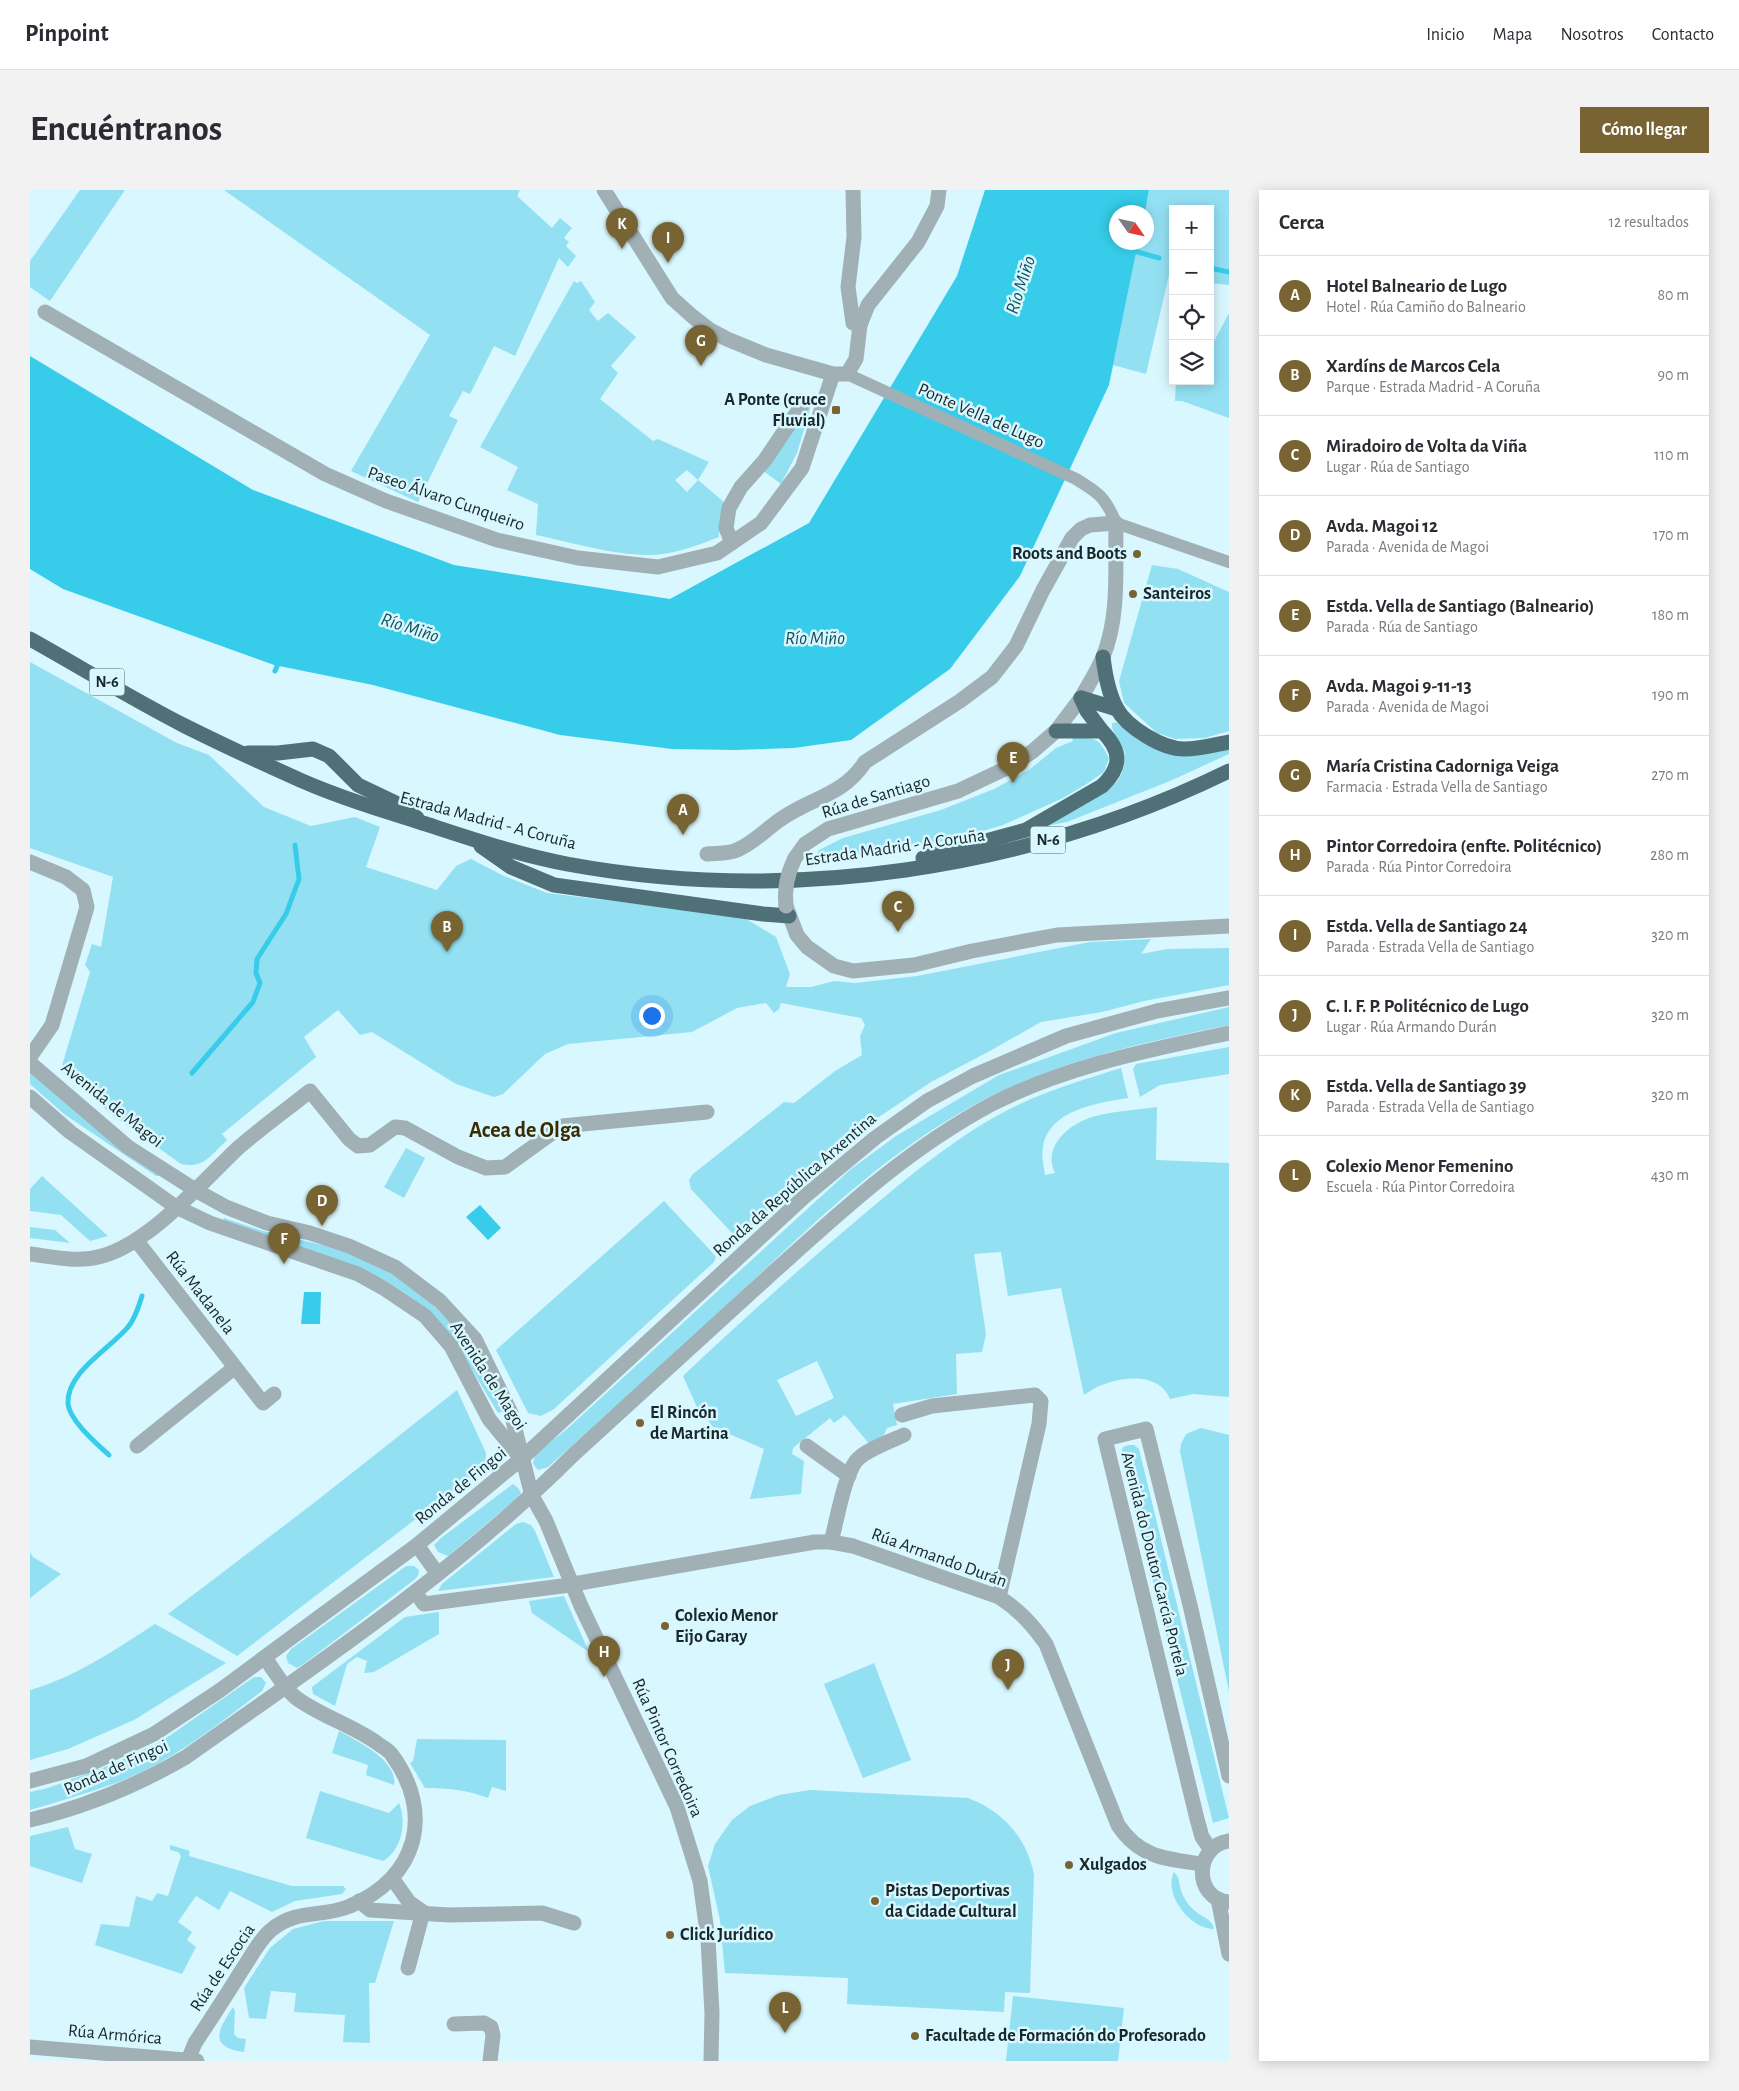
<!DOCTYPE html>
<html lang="es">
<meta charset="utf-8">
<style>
:root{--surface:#fff;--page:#f2f2f3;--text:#2b2b33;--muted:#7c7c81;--line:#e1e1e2;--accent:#786433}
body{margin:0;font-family:"Alegreya Sans",sans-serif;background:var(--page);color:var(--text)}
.controls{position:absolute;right:15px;top:15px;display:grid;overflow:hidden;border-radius:0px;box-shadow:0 2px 12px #0003}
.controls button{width:45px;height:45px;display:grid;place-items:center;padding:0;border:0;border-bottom:1px solid var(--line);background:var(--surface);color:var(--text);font:25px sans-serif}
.compass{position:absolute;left:1079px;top:15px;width:45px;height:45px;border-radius:50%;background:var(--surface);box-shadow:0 2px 12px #0003;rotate:124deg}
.you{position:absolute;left:621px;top:825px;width:18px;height:18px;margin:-12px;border:4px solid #fff;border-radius:50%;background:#1a73e8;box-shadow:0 0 0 8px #1a73e833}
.badge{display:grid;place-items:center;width:32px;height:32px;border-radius:50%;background:var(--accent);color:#fff;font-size:16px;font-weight:700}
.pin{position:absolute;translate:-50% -41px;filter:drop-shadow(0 1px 2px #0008)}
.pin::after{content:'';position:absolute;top:26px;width:18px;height:15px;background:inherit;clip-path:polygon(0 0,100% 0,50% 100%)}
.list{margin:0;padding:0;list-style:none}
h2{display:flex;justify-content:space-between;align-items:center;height:65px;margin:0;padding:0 20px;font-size:21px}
h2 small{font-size:16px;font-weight:400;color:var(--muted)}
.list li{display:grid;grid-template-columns:32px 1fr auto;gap:15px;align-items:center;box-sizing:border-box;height:80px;padding:0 20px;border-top:1px solid var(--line)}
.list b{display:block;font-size:19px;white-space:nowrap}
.list p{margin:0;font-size:16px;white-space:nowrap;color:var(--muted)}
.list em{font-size:16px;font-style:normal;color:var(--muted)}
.icon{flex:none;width:28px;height:28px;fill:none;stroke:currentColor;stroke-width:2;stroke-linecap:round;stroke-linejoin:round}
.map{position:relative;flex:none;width:1199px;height:1871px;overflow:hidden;border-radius:0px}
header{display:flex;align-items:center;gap:30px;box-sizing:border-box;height:70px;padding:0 25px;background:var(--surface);border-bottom:1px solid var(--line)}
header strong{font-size:24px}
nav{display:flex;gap:28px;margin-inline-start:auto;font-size:18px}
.intro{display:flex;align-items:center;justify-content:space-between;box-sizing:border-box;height:120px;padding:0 30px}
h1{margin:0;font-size:35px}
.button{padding:12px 22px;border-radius:0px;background:var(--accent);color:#fff;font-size:18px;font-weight:700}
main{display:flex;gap:30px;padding:0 30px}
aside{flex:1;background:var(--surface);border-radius:0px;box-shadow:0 2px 12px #0003}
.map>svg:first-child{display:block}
.green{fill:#93e0f2;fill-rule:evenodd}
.water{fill:#37cdea}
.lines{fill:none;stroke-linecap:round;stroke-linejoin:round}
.stream{stroke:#37cdea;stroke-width:5}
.pedestrian{stroke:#a0b0b4;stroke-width:12}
.minor{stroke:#a0b0b4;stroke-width:15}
.tertiary{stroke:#a0b0b4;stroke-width:15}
.trunk{stroke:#507078;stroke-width:15}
.tertiary-bridge{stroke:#a0b0b4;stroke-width:15}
.poi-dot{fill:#786433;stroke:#d8f7fe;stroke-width:2}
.labels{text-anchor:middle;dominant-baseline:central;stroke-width:5;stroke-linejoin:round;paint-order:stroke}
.shield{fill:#d8f7fe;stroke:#52656a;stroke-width:1}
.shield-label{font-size:16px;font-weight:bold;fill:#18272a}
.poi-label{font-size:18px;font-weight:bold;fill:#18272a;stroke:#d8f7fe;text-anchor:start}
.street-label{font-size:18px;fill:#18272a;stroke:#d8f7fe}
.water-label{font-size:19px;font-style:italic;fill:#114f5a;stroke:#d8f7fe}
.district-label{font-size:22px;font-weight:bold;fill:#3a2b01;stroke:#d8f7fe}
</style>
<header>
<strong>Pinpoint</strong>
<nav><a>Inicio</a><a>Mapa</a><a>Nosotros</a><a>Contacto</a></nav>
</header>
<div class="intro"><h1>Encuéntranos</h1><a class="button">Cómo llegar</a></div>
<main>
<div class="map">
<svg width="1199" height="1871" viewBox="0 0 1199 1871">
<rect width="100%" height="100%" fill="#d8f7fe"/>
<g class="green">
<path d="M50 0H95L20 111 0 97V71Z"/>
<path d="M194 0H490L487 6 522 38 530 28 542 38 534 48 539 52 536 56 546 66 538 77 529 68 485 166 464 156 440 204 433 201 419 226 428 230 388 312 321 281 400 145Z"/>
<path d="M1119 0H1199V95L1180 93V19H1143V82L1140 81 1116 184 1083 175 1108 53 1116 52V22H1115Z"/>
<path d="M544 91 547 93 551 91 565 112 559 120 568 131 578 123 606 147 581 176 588 183 570 209 623 251 628 249 679 272 668 290 694 312 689 336V347C671 354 653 361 633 364 596 369 544 353 506 345L508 314 477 300 488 277 450 257ZM657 280 668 290 657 302 645 290Z"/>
<path d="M1199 123V228L1152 211H1145L1146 191H1180V159Z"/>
<path d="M785 202 767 263 751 294 732 280Z"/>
<path d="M1122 375 1148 379 1199 402V541L1175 548 1145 549 1127 543 1094 513 1089 491Z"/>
<path d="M0 472 147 553 179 565 234 617 281 636 325 627 350 637 336 677 407 700 426 676 441 669 474 686 517 703 713 727 746 747 760 784 756 797H781L804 791 825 793 887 786 1060 752 1121 749 1111 764 1137 759 1199 758V795L1114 811 1072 822 1011 832 958 862 901 892 843 931 786 976 714 1042 709 1045 702 1043 661 999 659 990 663 984 754 912 764 913 805 881 832 865 830 846 835 835 831 828 751 813 749 819 744 823 736 813 707 818 662 842 538 854 515 864 473 904 464 907 426 894 342 842 330 845 308 820 274 847 286 867 192 944 197 950C181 965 174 979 151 974L80 923 31 879 60 782 55 775 62 754 71 757 83 687 0 658Z"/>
<path d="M1089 532 1162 566 1199 558V564L1140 591 1037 632 1011 637C1032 625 1072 608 1088 590 1091 586 1095 574 1095 568 1096 554 1081 547 1082 533Z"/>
<path d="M1042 546C1065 547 1069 548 1079 568L1074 582 1055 595 1033 608 973 635 922 650 784 670 789 660 813 648 911 620 964 599 999 580 1026 558 1043 551Z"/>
<path d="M1199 817V835C1111 853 1021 872 942 916 842 971 764 1053 682 1129 628 1180 572 1228 518 1277L508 1280 503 1274 505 1264 537 1239 821 979 866 946 969 885 1086 843Z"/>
<path d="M1199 857V884L1130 895 1110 907 1103 879 1106 874Z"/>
<path d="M1091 878 1098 908C1067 913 1019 920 1013 957 1011 966 1014 976 1015 985L1025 983C1012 957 1039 934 1062 927 1083 921 1106 920 1127 917L1126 970 1199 973V1207L1163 1204 1140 1209C1130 1184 1097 1186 1075 1194 1067 1196 1060 1201 1054 1205L1031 1098 978 1106 971 1062 944 1064 956 1144 952 1162 926 1164 927 1204 863 1214 867 1235 857 1238 852 1250 841 1256 815 1225 804 1233 800 1228 763 1258 762 1264 774 1271 771 1304 720 1309 734 1259 683 1237 666 1215 653 1186C714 1128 776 1073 840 1019 883 983 936 939 988 915 1021 899 1056 889 1091 878ZM787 1171 804 1208 766 1226 747 1190Z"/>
<path d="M0 881 129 985V986H126L34 924 0 894Z"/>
<path d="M376 958 395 968 374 1008 354 997Z"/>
<path d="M12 986 78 1046 60 1051 31 1025 0 1021V999Z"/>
<path d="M634 1011 681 1061 686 1067 684 1072 524 1219 511 1226 498 1223 466 1160Z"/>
<path d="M194 1028 233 1041 309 1059 333 1067 386 1097 431 1144 445 1164 474 1221 468 1223 432 1163 385 1110 360 1093 331 1078 193 1031Z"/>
<path d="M0 1037 25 1040 40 1053 0 1048Z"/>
<path d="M427 1200 456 1263 455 1276 207 1466 138 1424 280 1316Z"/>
<path d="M1171 1238 1199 1245V1502L1150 1261 1151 1254 1156 1244Z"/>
<path d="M1098 1255H1104L1109 1259 1199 1628 1183 1633 1091 1263 1093 1257Z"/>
<path d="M483 1294 488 1298 491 1303 486 1309 418 1366 408 1362 404 1355 411 1348Z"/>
<path d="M493 1332 501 1335 505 1341 524 1387 408 1401 412 1394 486 1334Z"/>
<path d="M0 1362 3 1367 31 1384 0 1408Z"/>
<path d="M376 1376H384L389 1380 388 1386 384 1390 275 1473 267 1478 258 1473 256 1466 261 1459Z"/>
<path d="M534 1406 559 1462 502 1423 499 1411Z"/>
<path d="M409 1422V1444L344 1482 334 1483 337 1471 327 1467 317 1474 305 1516 283 1504 282 1497 375 1427Z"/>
<path d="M125 1434 196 1473 104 1530 38 1559 0 1570V1500C46 1487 86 1459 125 1434Z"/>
<path d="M844 1473 881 1570 833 1588 794 1494Z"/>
<path d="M224 1487H231L236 1493 232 1501C189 1534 143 1571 91 1591 61 1602 31 1611 0 1620V1602L18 1598 80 1575 132 1551Z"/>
<path d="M309 1541C327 1551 368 1570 364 1595L336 1585 338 1575 302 1563Z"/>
<path d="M387 1549 476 1550V1601L462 1597 458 1608C437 1600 417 1598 395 1598L380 1573 383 1571Z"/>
<path d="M780 1600 938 1608C973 1621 997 1648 1004 1685L1000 1803 975 1802 974 1822 817 1814 818 1788 695 1783 690 1730 678 1676 685 1654 702 1630 720 1616 749 1605Z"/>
<path d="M290 1601 359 1623 369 1613C377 1632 372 1660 353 1671L276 1648Z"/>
<path d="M38 1637 45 1659 62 1664 52 1693 0 1676V1646Z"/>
<path d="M140 1655 160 1661 159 1666 262 1696H313L316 1699 312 1704 265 1711 242 1722 200 1701 189 1720 166 1706 148 1732 162 1742 157 1750 166 1757 152 1784 65 1755 71 1734 99 1737 106 1706 122 1711 127 1703 138 1706 151 1666 148 1662 140 1660Z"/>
<path d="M1144 1682C1151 1690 1148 1692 1151 1700 1153 1707 1158 1715 1164 1720 1171 1727 1182 1728 1184 1739 1160 1739 1133 1704 1144 1682Z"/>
<path d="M294 1731H364L345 1793H339L340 1853 313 1852 315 1825 264 1822 266 1803 241 1801 236 1829 219 1828 214 1798 240 1758 263 1739Z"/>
<path d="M983 1806 1094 1818 1088 1871H976Z"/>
<path d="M203 1817 205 1821 204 1844 208 1848 216 1849 214 1862C178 1857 188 1840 203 1817Z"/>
</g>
<g class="water">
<path d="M955 0H1119L1115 22H1086V52L1108 53 1079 195 990 386 920 479 821 550 764 558 705 560 642 559 530 545 343 495 244 475 33 399 0 379V166L223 300 424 375 640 409 779 333 927 86Z"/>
<path d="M450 1015 471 1038 458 1050 436 1027Z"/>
<path d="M274 1102H291L290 1134H271Z"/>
</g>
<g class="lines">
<g class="stream">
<path d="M1100 60 1129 68"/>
<path d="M1180 78 1199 82"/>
<path d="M245 481 250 469"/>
<path d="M162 883 223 812 230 793 226 783 227 769 256 724 269 689 265 655"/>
<path d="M79 1265C67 1254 40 1231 38 1214 36 1182 81 1158 98 1137 105 1129 109 1116 112 1106"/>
</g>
<path class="pedestrian" d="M817 184 1046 289C1069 303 1075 307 1086 333L1199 372"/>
<g class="minor">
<path d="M823 0 824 47 818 97 823 133 830 135"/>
<path d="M15 122 295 284 356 311 467 350 548 368 628 377 687 363 731 333 772 278 803 184"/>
<path d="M702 353 696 338 699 318 711 297 735 270 774 212"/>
<path d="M677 664C686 663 699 664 707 660 724 653 736 639 751 629 781 608 814 605 835 572L930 511 962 487 986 456 1013 400 1042 348 1051 339 1060 335 1086 333C1085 377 1090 425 1073 467 1067 482 1058 495 1051 508"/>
<path d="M0 672 36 687 53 700 57 717 22 835 0 867"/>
<path d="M0 873 98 957 167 1001 196 1017 237 1033 280 1043 319 1056 365 1077 410 1111 445 1149 481 1223 502 1306 516 1331 551 1416 647 1617 670 1691 678 1749 682 1823 681 1871"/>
<path d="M0 907 40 942 146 1017 180 1033 328 1084 355 1099 395 1126 421 1156 459 1229 490 1267"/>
<path d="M106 1050 233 1213 244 1204"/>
<path d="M0 1064C24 1067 48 1073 72 1066 120 1053 172 992 208 958 231 938 256 920 280 901L319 949 328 956 340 955 365 937 375 938 428 967 456 978 475 977 532 936 677 922"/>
<path d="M872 1225 902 1216 1005 1205 1011 1211 1009 1234 969 1407"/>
<path d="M107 1256 204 1178"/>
<path d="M777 1256 819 1286"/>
<path d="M801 1352C807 1330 814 1287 826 1271 835 1260 861 1251 874 1245"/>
<path d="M387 1355 407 1383"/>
<path d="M391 1410 394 1414 532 1396 785 1352H801L823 1356 969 1407C989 1420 1002 1434 1016 1454L1088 1635C1110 1668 1136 1669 1172 1674"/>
<path d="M0 1591 56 1576 124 1544 189 1501 387 1355 491 1269 774 1007 845 948 897 911 943 886 1036 846 1127 821 1199 808"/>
<path d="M0 1630C55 1617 108 1595 156 1567 289 1473 428 1380 543 1265 608 1206 673 1147 738 1087 810 1022 876 960 962 914 1036 876 1119 860 1199 843"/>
<path d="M1199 1651C1164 1656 1163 1709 1199 1712"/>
<path d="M1181 1660 1172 1647 1167 1629 1075 1249 1116 1239 1160 1415 1199 1586"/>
<path d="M362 1688 379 1712 393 1722"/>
<path d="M1188 1709 1199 1764"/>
<path d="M329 1711 340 1720 419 1725 512 1723 544 1733"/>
<path d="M378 1778 393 1722"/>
<path d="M424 1834 454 1833 461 1837 463 1845 460 1871"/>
<path d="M0 1857 167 1871"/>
<path d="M158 1870 165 1853C181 1829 197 1804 212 1780 221 1767 229 1750 241 1740 267 1718 293 1728 320 1716 387 1688 405 1624 362 1565 359 1560 352 1557 347 1553 322 1535 288 1525 265 1507 253 1497 244 1480 235 1468"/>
</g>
<g class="tertiary">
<path d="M574 0 642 108 662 126 680 140 697 149 736 165 803 184H817L826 169 830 135 838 115 888 52 907 16 909 0"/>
<path d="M765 668 775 654 798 639 928 601 981 576 1003 561 1026 541 1051 508"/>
<path d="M756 716 767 745 777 757 804 776 823 781 884 775 942 761 1027 745 1199 736"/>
</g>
<g class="trunk">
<path d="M0 449C52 478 102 509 155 536 193 555 232 573 270 590 311 608 354 621 396 634 442 649 489 665 537 674 759 715 997 680 1199 581"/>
<path d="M1073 467C1075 484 1078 503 1087 519 1097 537 1132 559 1154 559 1169 559 1184 555 1199 552"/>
<path d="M1051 508 1057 521 1072 541"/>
<path d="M1051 508 1087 519"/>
<path d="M218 563H248L283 559 299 566 328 595 370 615 387 628"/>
<path d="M451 656 481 677 524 695 733 724 759 726"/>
<path d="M893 668 996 640 1072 596C1092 577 1092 561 1072 541H1026"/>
</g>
<path class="tertiary-bridge" d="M756 716C754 698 757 684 765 668"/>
</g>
<g class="poi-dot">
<rect x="801" y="215" width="10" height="10" rx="2.5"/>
<circle cx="1107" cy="364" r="5"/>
<circle cx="1103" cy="404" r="5"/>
<circle cx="610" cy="1233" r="5"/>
<circle cx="635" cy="1436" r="5"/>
<circle cx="1039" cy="1675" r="5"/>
<circle cx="845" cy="1711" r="5"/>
<circle cx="640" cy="1745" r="5"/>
<circle cx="885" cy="1846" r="5"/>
</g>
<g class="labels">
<g class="shield">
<rect x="59.5" y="478.5" width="35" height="27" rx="4"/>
<rect x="1000.5" y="636.5" width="35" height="27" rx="4"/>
</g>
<g class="shield-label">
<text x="77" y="492">N-6</text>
<text x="1018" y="650">N-6</text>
</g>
<g class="poi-label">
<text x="796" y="210" text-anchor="end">A Ponte (cruce<tspan x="796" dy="21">Fluvial)</tspan></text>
<text x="1097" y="364" text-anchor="end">Roots and Boots</text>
<text x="1113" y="404">Santeiros</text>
<text x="620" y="1223">El Rincón<tspan x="620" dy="21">de Martina</tspan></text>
<text x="645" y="1426">Colexio Menor<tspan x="645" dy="21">Eijo Garay</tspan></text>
<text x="1049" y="1675">Xulgados</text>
<text x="855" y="1701">Pistas Deportivas<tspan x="855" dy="21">da Cidade Cultural</tspan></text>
<text x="650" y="1745">Click Jurídico</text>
<text x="895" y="1846">Facultade de Formación do Profesorado</text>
</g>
<g class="street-label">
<text transform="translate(951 226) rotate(24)">Ponte Vella de Lugo</text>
<text transform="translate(416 309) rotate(19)">Paseo Álvaro Cunqueiro</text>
<text transform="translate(846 607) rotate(-17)">Rúa de Santiago</text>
<text transform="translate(458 631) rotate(15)">Estrada Madrid - A Coruña</text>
<text transform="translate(865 658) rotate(-8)">Estrada Madrid - A Coruña</text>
<text transform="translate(82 915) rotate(39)">Avenida de Magoi</text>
<text transform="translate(765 995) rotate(-41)">Ronda da República Arxentina</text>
<text transform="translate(170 1103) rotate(52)">Rúa Madanela</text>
<text transform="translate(458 1186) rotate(57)">Avenida de Magoi</text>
<text transform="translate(431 1296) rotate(-39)">Ronda de Fingoi</text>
<text transform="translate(909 1368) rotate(20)">Rúa Armando Durán</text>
<text transform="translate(1124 1374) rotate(76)">Avenida do Doutor García Portela</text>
<text transform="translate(637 1558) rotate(66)">Rúa Pintor Corredoira</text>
<text transform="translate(86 1578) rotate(-24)">Ronda de Fingoi</text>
<text transform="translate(193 1778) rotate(-56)">Rúa de Escocia</text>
<text transform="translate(85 1845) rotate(5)">Rúa Armórica</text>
</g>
<g class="water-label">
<text transform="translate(991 95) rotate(-72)">Río Miño</text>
<text transform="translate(380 438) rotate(18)">Río Miño</text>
<text x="785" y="448">Río Miño</text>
</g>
<g class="district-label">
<text x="495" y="940">Acea de Olga</text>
</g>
</g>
</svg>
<div class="controls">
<button>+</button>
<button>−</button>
<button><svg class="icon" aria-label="locate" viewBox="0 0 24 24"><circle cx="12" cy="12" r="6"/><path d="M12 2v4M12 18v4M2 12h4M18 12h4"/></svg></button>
<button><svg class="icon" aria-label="layers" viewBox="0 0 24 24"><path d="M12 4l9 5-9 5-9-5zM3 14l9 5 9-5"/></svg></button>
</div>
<svg class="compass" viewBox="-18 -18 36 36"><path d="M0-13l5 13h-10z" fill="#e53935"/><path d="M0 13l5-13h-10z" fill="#7c7c81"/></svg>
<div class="you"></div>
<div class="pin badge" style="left:653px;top:645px">A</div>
<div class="pin badge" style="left:417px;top:762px">B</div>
<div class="pin badge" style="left:868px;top:742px">C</div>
<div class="pin badge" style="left:292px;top:1036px">D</div>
<div class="pin badge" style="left:983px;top:593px">E</div>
<div class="pin badge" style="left:254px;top:1074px">F</div>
<div class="pin badge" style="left:671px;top:176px">G</div>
<div class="pin badge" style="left:574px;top:1487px">H</div>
<div class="pin badge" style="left:638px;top:73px">I</div>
<div class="pin badge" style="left:978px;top:1500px">J</div>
<div class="pin badge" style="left:592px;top:59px">K</div>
<div class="pin badge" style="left:755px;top:1843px">L</div>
</div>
<aside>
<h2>Cerca<small>12 resultados</small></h2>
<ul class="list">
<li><span class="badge">A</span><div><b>Hotel Balneario de Lugo</b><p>Hotel · Rúa Camiño do Balneario</p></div><em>80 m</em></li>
<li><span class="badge">B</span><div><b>Xardíns de Marcos Cela</b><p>Parque · Estrada Madrid - A Coruña</p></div><em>90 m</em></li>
<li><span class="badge">C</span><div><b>Miradoiro de Volta da Viña</b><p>Lugar · Rúa de Santiago</p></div><em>110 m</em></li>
<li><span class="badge">D</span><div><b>Avda. Magoi 12</b><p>Parada · Avenida de Magoi</p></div><em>170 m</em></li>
<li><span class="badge">E</span><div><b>Estda. Vella de Santiago (Balneario)</b><p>Parada · Rúa de Santiago</p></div><em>180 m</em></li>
<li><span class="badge">F</span><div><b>Avda. Magoi 9-11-13</b><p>Parada · Avenida de Magoi</p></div><em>190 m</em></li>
<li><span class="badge">G</span><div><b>María Cristina Cadorniga Veiga</b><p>Farmacia · Estrada Vella de Santiago</p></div><em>270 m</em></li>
<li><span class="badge">H</span><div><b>Pintor Corredoira (enfte. Politécnico)</b><p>Parada · Rúa Pintor Corredoira</p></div><em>280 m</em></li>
<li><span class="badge">I</span><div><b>Estda. Vella de Santiago 24</b><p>Parada · Estrada Vella de Santiago</p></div><em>320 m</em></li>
<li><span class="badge">J</span><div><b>C. I. F. P. Politécnico de Lugo</b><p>Lugar · Rúa Armando Durán</p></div><em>320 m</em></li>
<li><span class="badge">K</span><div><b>Estda. Vella de Santiago 39</b><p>Parada · Estrada Vella de Santiago</p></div><em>320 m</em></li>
<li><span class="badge">L</span><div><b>Colexio Menor Femenino</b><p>Escuela · Rúa Pintor Corredoira</p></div><em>430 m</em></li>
</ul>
</aside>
</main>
